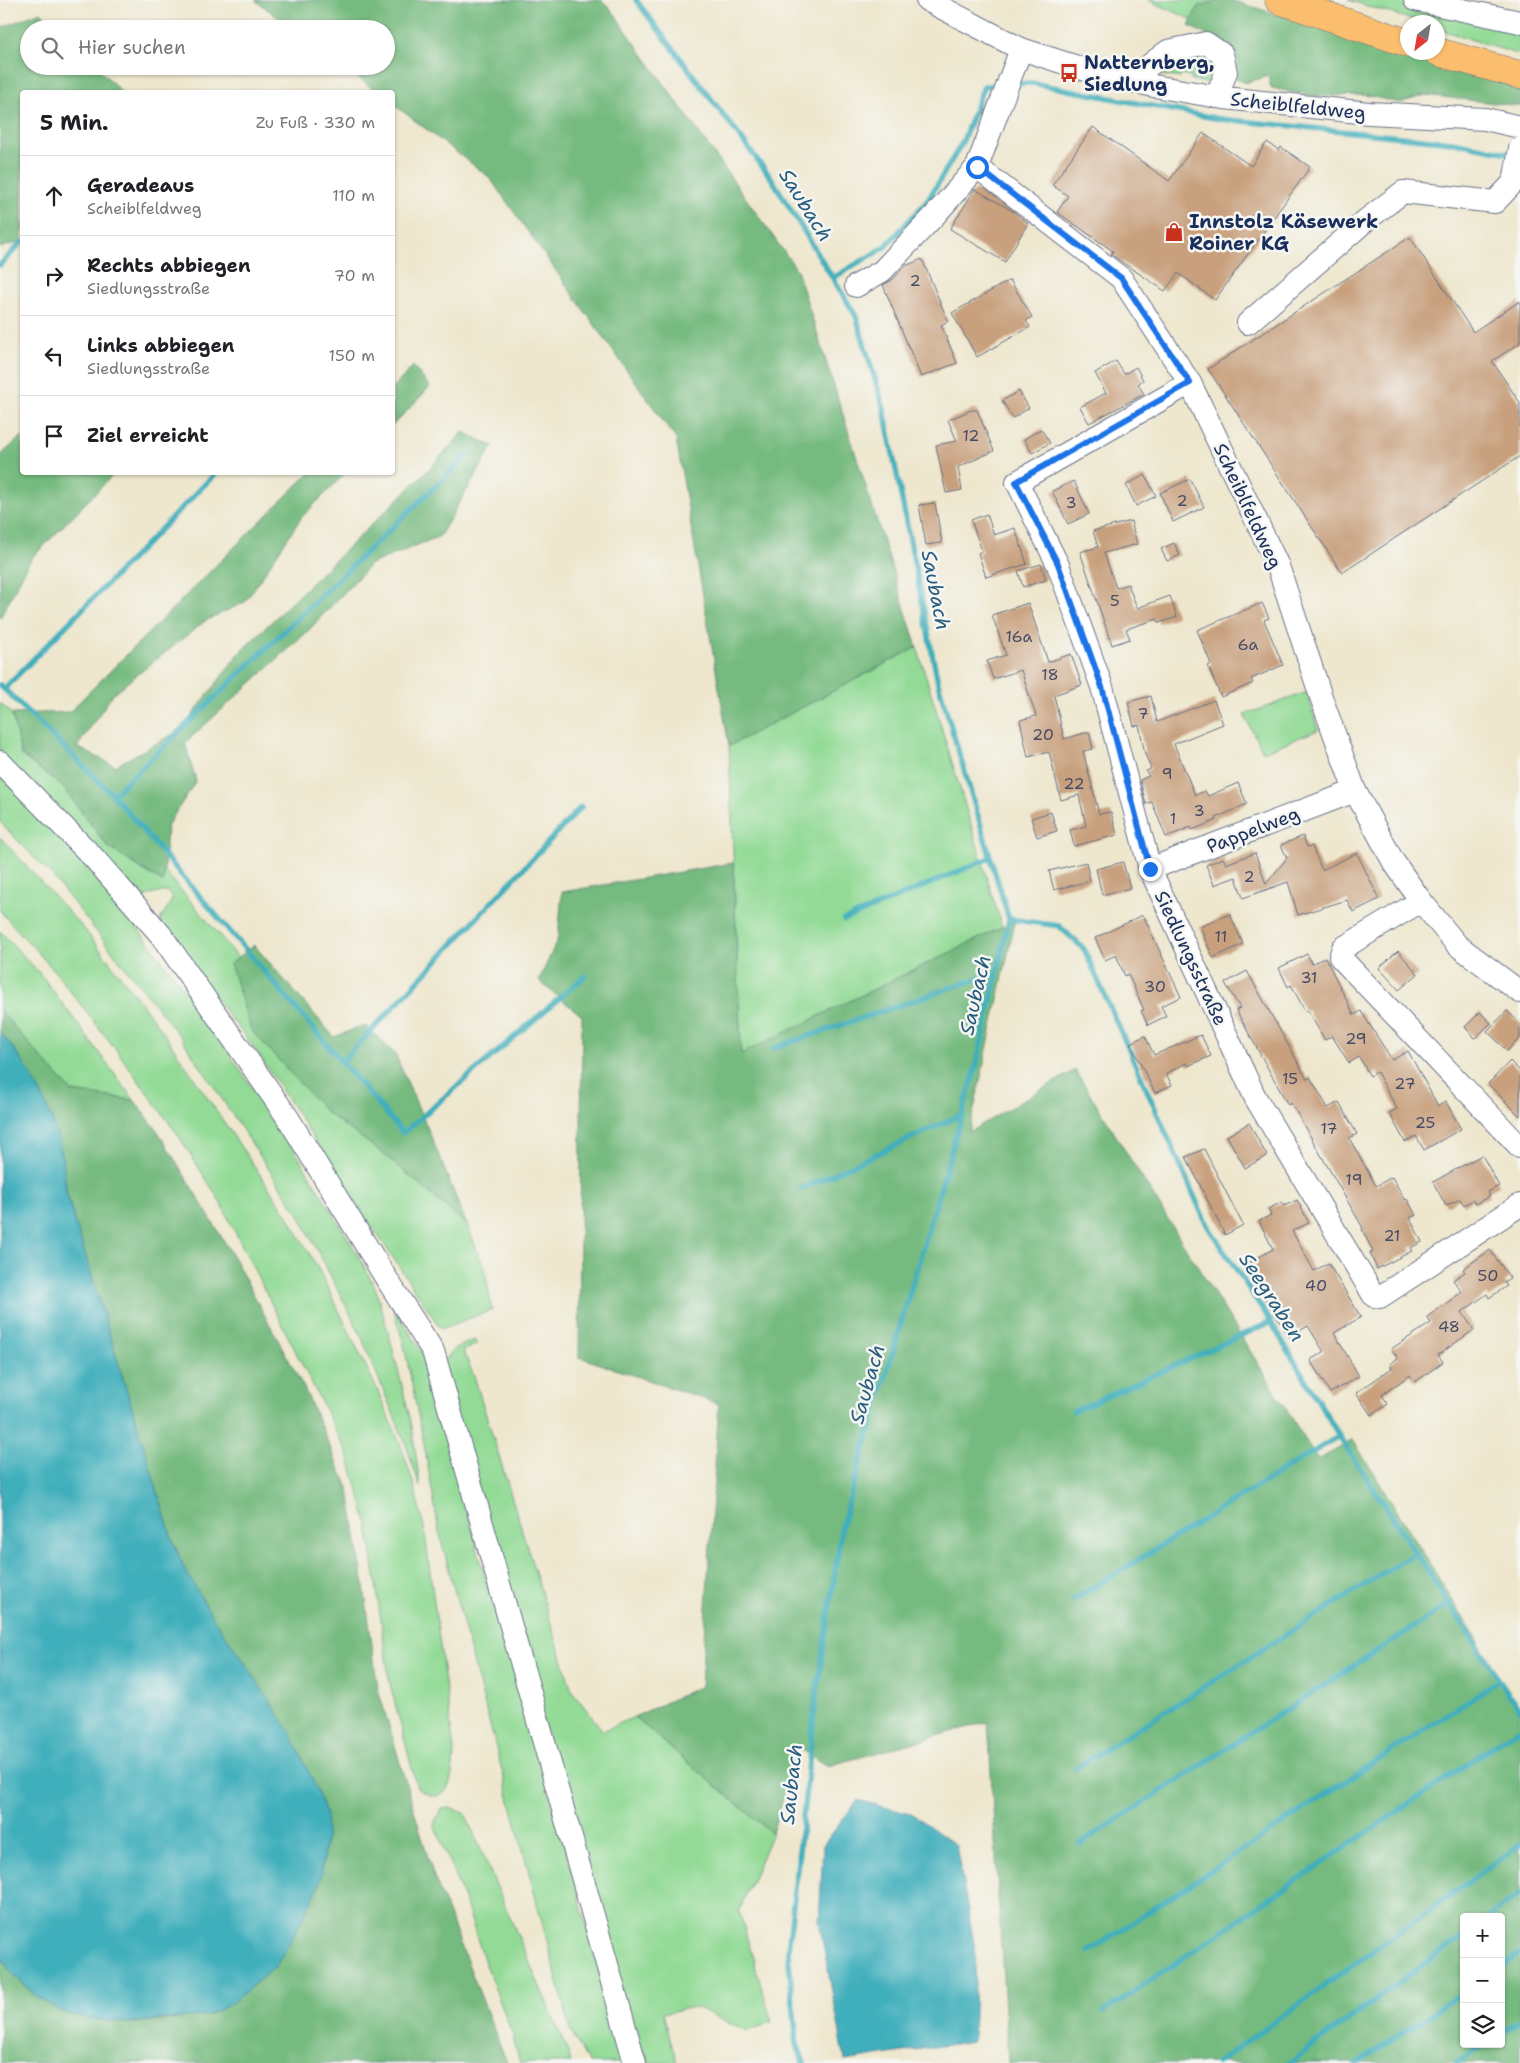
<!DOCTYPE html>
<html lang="de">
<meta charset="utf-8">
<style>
:root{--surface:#fff;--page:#f2f2f2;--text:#202124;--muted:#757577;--line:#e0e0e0}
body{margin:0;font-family:"Shantell Sans",sans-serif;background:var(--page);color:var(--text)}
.controls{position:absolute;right:15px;bottom:15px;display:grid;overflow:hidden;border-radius:5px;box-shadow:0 1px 4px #0004}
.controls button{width:45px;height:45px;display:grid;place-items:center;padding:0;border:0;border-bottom:1px solid var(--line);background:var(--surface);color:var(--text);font:25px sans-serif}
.compass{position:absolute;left:1400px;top:15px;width:45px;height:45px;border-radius:50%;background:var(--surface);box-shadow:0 1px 4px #0004;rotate:211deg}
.stop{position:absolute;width:15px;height:15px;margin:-11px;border:4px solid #1a73e8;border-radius:50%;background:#fff}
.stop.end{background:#1a73e8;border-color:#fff;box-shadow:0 1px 5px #0008}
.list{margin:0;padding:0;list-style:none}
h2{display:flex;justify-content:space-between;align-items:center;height:65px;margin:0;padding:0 20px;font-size:21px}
h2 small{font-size:16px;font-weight:400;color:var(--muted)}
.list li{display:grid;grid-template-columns:32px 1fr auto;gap:15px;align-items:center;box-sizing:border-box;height:80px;padding:0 20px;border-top:1px solid var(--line)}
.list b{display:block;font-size:19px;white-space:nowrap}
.list p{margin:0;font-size:16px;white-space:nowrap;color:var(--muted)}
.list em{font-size:16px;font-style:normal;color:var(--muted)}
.icon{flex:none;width:28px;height:28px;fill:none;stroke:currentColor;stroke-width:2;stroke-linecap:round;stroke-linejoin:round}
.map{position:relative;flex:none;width:1520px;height:2063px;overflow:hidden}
.search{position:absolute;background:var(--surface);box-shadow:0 1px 4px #0004;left:20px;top:20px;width:375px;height:55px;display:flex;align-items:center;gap:12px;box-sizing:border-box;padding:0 18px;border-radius:28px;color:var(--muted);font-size:19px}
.panel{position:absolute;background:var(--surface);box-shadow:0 1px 4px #0004;left:20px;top:90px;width:375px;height:385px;border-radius:5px}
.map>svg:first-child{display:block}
.green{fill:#92da95;stroke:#56847a}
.forest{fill:#75ba7e;stroke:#48746e;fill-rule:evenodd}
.water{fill:#41afbc;stroke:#2e6f8d}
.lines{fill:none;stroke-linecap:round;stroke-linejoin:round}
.stream{stroke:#41afbc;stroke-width:5.5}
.building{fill:#c8a07e}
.minor-casing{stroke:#656f85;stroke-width:24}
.major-casing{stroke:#656f85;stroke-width:29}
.minor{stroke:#fff;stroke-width:22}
.major{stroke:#fbbd6e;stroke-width:28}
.route{stroke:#1a73e8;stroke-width:6}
.labels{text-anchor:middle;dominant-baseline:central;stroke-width:5;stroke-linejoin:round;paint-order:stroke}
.number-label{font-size:16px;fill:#464b66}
.poi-label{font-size:19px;font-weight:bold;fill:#1b2f5e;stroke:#f6f6f2;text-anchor:start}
.street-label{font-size:19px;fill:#1b2f5e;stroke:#f6f6f2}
.water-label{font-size:20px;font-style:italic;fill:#285c7f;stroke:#f6f6f2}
</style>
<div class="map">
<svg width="1520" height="2063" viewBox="0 0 1520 2063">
<rect width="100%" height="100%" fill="#f6f6f2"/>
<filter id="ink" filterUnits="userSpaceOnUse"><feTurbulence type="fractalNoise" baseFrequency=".02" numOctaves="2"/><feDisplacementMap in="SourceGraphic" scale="10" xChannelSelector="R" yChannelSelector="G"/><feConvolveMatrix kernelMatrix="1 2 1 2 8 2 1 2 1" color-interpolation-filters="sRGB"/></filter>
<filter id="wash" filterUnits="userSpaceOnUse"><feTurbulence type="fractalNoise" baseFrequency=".0096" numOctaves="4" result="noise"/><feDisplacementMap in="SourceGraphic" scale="20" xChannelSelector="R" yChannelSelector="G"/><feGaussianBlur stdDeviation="1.12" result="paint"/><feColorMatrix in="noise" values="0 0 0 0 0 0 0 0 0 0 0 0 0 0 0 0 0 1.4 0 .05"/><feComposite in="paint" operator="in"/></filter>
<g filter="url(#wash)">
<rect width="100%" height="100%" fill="#eee7ce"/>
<g class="green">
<path d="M1148 0H1224L1198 6 1192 20Z"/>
<path d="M1348 0H1400L1520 28V55L1438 29V22H1419Z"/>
<path d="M1208 50 1221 61 1214 77 1207 83 1192 80 1190 76 1181 74 1180 78 1161 75 1160 69 1179 57Z"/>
<path d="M917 647 1002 927 741 1054 729 746Z"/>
<path d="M1307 692 1318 730 1263 752 1244 715Z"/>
<path d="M0 703 12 714 21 755 63 787 108 847 162 882 164 870 238 957 230 964 328 1114 380 1151 467 1225 485 1270 492 1310 441 1329 342 1182 257 1052 164 932 160 920 173 898 167 891 137 898 0 755Z"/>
<path d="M0 774 95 877 142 934 203 1015 295 1151 361 1260 376 1290 391 1342 412 1426 420 1487 406 1445 359 1331 298 1213 180 1036 53 877 0 822Z"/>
<path d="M0 837 85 930 158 1025 288 1216 319 1270 376 1387 400 1443 413 1482 424 1527 454 1750C453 1775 451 1812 417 1788L389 1680 368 1526 348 1455 218 1198 178 1135 114 1047 52 968 0 911Z"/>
<path d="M0 931 42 976 134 1100 72 1092 0 1011Z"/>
<path d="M391 1302 420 1349 429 1375 488 1587 520 1691 626 2063H589L571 2032 439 1532 426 1455 404 1345Z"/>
<path d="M474 1340 477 1344 463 1351 474 1376 572 1691 603 1731 634 1717 772 1833 739 1911 772 2022 748 2031 695 2007 663 2013 677 2063H640L442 1364 454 1349Z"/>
<path d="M450 1808 465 1813 568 2052 571 2063H520L512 2033 485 1963 466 1904 434 1824 441 1809Z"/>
</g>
<g class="forest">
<path d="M255 0H601L610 8 797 270 917 647 729 746 676 439 489 177 393 104 392 92H377L343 66H386V29H293Z"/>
<path d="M1224 0H1230L1520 88V106L1425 95 1400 103 1365 95 1314 96 1271 88 1268 76 1245 83 1237 79 1238 58 1224 44 1189 26 1198 6Z"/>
<path d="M41 12 58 29H29V66H96L122 92H22V241L0 248V28Z"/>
<path d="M413 366 430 387 393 425V388Z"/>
<path d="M463 432 493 446 440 536 371 564 305 634 185 743 196 781 167 826 163 882 108 847 63 787 21 754 12 714 69 712 309 473H346L301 518 245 602 205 621 113 694 77 747 115 766 182 729 239 653 431 467Z"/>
<path d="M22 436V472L115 473 31 559 0 618V456Z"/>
<path d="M733 863 741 1054 1015 921 969 1132 1075 1070 1318 1460 1353 1440 1520 1709V2063H1008L988 1722 828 1766 799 1748 772 1833 634 1717 701 1686 719 1404 579 1357 582 1016 539 981 558 938 562 892ZM1464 1917H1501V2044H1464Z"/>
<path d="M254 945 334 1037 365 1025 395 1054 431 1136 467 1225 380 1151 328 1114 251 1030 230 964Z"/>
<path d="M0 1011 72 1092 134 1100 157 1130 230 1251 304 1388 349 1490 364 1586 378 1689 433 1874 507 2063H0V1954L12 1973 38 1998 62 2012 87 2018 127 2023 178 2019 229 2005 275 1967 288 1946 320 1884 326 1836 264 1694 241 1657 215 1621 184 1568 172 1539 67 1195C65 1180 64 1165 61 1150 51 1106 29 1066 0 1032Z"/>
</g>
<g class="water">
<path d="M0 1032C29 1066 51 1106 61 1150 64 1165 65 1180 67 1195L172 1539 184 1568 215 1621 241 1657 290 1732 314 1783 326 1814V1836L320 1884 288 1946 275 1967 229 2005 209 2015 127 2023 87 2018 62 2012 38 1998 12 1973 0 1954Z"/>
<path d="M858 1800 914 1815 956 1845 976 1954 973 2041 845 2061 819 1922 823 1845Z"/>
</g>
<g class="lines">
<g class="stream">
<path d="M636 0 772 179 856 316 884 409 938 683 1009 919 976 1067 842 1525 816 1698 788 1951 797 2044 804 2063"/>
<path d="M1013 84 1032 83 1220 119 1452 142 1513 154"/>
<path d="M0 265 22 242"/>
<path d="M833 278 885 247 928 200 962 143 984 86 1001 85"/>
<path d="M0 685 113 795 403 1133 585 976"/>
<path d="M4 689 217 472"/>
<path d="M113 795 468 455"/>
<path d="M1009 919 1059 926 1084 949 1207 1225 1271 1322 1344 1444 1520 1711"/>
<path d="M844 920 990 858"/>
<path d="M774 1048 997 972"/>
<path d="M342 1062 581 807"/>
<path d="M801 1189 963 1114"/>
<path d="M1074 1411 1271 1322"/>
<path d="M1073 1600 1339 1436"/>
<path d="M1076 1768 1415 1553"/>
<path d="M1080 1844 1449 1604"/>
<path d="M1489 1917 1520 1894"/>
<path d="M1088 1952 1499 1680"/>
<path d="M1501 1966 1520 1954"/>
<path d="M1104 2012 1520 1728"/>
<path d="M1501 2033 1520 2020"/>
<path d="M1217 2063 1520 1845"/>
<path d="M1289 2063 1464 1935"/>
<path d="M1357 2063 1464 1992"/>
<path d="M1457 2063 1484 2044"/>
</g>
</g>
<g id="blocks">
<g class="building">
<path d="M1093 127 1169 181 1203 133 1251 166 1267 142 1279 150 1281 147 1310 167 1215 300 1178 273 1165 291 1122 262 1111 254 1113 251 1057 212 1068 196 1052 185Z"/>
<path d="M975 189 1014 212 1028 223 1005 262 950 229Z"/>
<path d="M1410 237 1473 332 1520 301V343L1492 361 1520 403V456L1342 573 1208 369Z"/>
<path d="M922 259 948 321 941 325 957 363 921 377 883 285 892 280 905 266Z"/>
<path d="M1010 280 1032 317 1026 321 1030 327 977 357 952 313Z"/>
<path d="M1116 361 1124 374 1136 367 1143 380 1138 384 1144 394 1089 423 1080 407 1106 393 1095 373Z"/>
<path d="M1019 391 1029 408 1013 418 1002 401Z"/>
<path d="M971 410H977L994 451 958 467 962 490 946 493 936 445 957 441 948 420Z"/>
<path d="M1041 429 1050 443 1032 453 1024 439Z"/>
<path d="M1145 475 1156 496 1136 506 1126 485Z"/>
<path d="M1190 479 1204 507 1173 522 1160 493Z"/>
<path d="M1074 481 1089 514 1068 524 1052 491Z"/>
<path d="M935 503 942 543 926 545 919 505Z"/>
<path d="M987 514 994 535 1015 528 1027 564 986 577 978 553 982 551 971 520Z"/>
<path d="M1131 521 1137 544 1104 553 1116 588 1128 584 1137 608 1170 596 1177 617 1159 623 1157 619 1126 629 1130 639 1112 645 1080 552 1098 547 1093 531Z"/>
<path d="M1174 543 1180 555 1167 561 1161 549Z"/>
<path d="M1041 564 1046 580 1023 587 1018 571Z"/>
<path d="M1028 603 1048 662 1071 654 1082 685 1054 695 1064 739 1089 732 1093 749 1083 751 1099 814 1111 812 1117 835 1074 846 1070 830 1086 826 1079 795 1061 800 1049 752 1028 757 1020 720 1036 716 1021 670 993 679 987 661 1006 655 992 615Z"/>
<path d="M1262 603 1269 618 1264 620 1283 665 1251 679 1253 683 1221 697 1208 666 1211 664 1197 630Z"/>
<path d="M1151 696 1157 722 1214 700 1223 724 1174 744 1195 795 1205 791 1208 796 1238 783 1247 804 1216 818 1217 820 1192 830 1191 827 1166 837 1152 802 1146 804 1140 780 1149 776 1146 771 1151 769 1145 754 1139 725 1134 726 1128 702Z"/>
<path d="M1051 812 1057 831 1037 837 1031 818Z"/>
<path d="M1303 836 1307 847 1312 846 1322 870 1357 853 1379 899 1353 912 1347 900 1298 915 1288 882 1243 898 1236 877 1214 885 1206 865 1223 858 1226 864 1255 853 1266 884 1287 858 1281 845Z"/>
<path d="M1086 862 1090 881 1054 890 1049 871Z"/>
<path d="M1123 862 1130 888 1102 895 1096 869Z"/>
<path d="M1230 914 1243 944 1213 958 1200 927Z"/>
<path d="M1143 915 1181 997 1161 1006 1166 1016 1148 1025 1141 1011 1144 1010 1128 974 1125 976 1116 955 1105 960 1095 938Z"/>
<path d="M1398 951 1418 974 1399 990 1379 968Z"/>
<path d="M1307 954 1312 964 1325 957 1354 1015 1361 1011 1392 1060 1408 1051 1438 1106 1446 1102 1461 1129 1424 1150 1416 1136 1405 1142 1389 1113 1397 1109 1377 1072 1370 1076 1359 1057 1349 1063 1332 1036 1325 1040 1307 1010 1305 1011 1291 985 1288 987 1279 968Z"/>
<path d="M1247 971 1307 1079 1310 1077 1328 1108 1339 1102 1357 1134 1349 1138 1376 1186 1392 1177 1405 1200 1407 1199 1416 1215 1410 1218 1422 1242 1410 1248 1412 1251 1377 1269 1370 1253 1373 1252 1362 1229 1363 1228 1291 1103 1288 1105 1236 1010 1240 1008 1225 983Z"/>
<path d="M1507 1011 1520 1023V1038L1507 1051 1487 1031Z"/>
<path d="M1480 1012 1491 1023 1475 1038 1465 1027Z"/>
<path d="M1201 1035 1211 1056 1188 1066 1186 1063 1166 1074 1172 1085 1155 1093 1130 1043 1145 1036 1154 1055Z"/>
<path d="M1510 1061 1520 1071V1116L1488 1084Z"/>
<path d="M1249 1123 1267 1156 1245 1168 1227 1136Z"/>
<path d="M1204 1149 1243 1225 1225 1235 1186 1157Z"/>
<path d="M1482 1155 1499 1186 1488 1192 1490 1196 1475 1204 1473 1200 1464 1205 1460 1199 1446 1206 1433 1182Z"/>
<path d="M1297 1200 1309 1223 1292 1231 1314 1271 1328 1263 1361 1317 1334 1333 1359 1376 1330 1393 1310 1360 1324 1352 1308 1326 1289 1337 1252 1277 1250 1278 1243 1266 1273 1249 1259 1221 1271 1215 1268 1209 1282 1202 1284 1206Z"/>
<path d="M1490 1250 1510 1278 1504 1282 1507 1286 1489 1298 1487 1294 1462 1312 1474 1330 1438 1355 1443 1362 1415 1382 1410 1375 1382 1395 1388 1404 1371 1415 1356 1393 1392 1368 1390 1364 1398 1358 1391 1349 1431 1323 1427 1317 1462 1292 1453 1280 1465 1272 1463 1269Z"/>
</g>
</g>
</g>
<g filter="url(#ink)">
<use href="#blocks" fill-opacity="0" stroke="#656f85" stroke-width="1"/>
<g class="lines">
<g class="minor-casing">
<g id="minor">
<path d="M927 0 1021 49 1099 74 1154 86 1224 98 1369 113 1485 119 1520 127"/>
<path d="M1415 0 1520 22"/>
<path d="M1021 49 977 167 1121 278 1190 383 1278 566 1321 697 1355 791 1393 861 1421 901 1457 945 1520 992"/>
<path d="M1129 81 1168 51 1206 43 1222 54 1226 72 1217 97"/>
<path d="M856 286 882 271 935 215 977 167"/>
<path d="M1248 323 1365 221 1403 192 1495 202 1514 182 1520 148"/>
<path d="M1190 383 1017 482 1058 565 1102 687 1150 869 1255 1097 1374 1296 1380 1297 1520 1205"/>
<path d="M0 762 94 858 161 935 288 1118 386 1278 433 1351 635 2063"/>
<path d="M1150 869 1355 791"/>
<path d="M1421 901 1343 948 1340 957 1520 1147"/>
</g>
</g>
<g class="major-casing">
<g id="major">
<path d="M1279 0 1408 43"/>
<path d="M1438 52 1520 75"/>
</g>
</g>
<use href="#minor" class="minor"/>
<use href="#major" class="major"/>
</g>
</g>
<g class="lines" filter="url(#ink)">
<path class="route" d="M977 167 1121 278 1190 383 1016 482 1058 564 1102 687 1150 869"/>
</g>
<defs>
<g id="bus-bare" transform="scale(1.5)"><path d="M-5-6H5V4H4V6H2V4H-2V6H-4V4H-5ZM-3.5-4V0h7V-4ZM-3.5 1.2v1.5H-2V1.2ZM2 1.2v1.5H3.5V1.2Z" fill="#c8321e" stroke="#f6f6f2" stroke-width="2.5" paint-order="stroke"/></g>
<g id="shop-bare" transform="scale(1.5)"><path d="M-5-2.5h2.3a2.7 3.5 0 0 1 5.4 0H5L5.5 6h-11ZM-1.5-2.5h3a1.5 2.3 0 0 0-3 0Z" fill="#c8321e" stroke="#f6f6f2" stroke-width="2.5" paint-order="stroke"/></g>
</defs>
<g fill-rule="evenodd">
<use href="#bus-bare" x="1069" y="73"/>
<use href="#shop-bare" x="1174" y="232"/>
</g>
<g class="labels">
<g class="number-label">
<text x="915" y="280">2</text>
<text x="971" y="435">12</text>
<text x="1182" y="500">2</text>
<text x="1071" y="502">3</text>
<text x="1115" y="600">5</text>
<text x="1019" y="636">16a</text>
<text x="1248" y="644">6a</text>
<text x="1050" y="674">18</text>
<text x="1143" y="713">7</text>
<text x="1043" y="734">20</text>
<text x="1167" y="773">9</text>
<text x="1074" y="783">22</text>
<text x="1199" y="810">3</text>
<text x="1173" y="818">1</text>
<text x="1249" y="876">2</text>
<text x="1221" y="936">11</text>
<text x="1309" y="977">31</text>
<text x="1155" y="986">30</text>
<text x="1356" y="1038">29</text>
<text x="1290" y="1078">15</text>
<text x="1405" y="1083">27</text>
<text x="1425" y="1122">25</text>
<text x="1329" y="1128">17</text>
<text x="1354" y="1179">19</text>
<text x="1392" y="1235">21</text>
<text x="1488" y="1275">50</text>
<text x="1316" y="1285">40</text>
<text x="1449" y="1326">48</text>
</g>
<g class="poi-label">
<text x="1084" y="62">Natternberg,<tspan x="1084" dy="22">Siedlung</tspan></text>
<text x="1189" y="221">Innstolz Käsewerk<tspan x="1189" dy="22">Roiner KG</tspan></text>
</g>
<g class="street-label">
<text transform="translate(1298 106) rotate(6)">Scheiblfeldweg</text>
<text transform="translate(1248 506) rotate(65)">Scheiblfeldweg</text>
<text transform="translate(1253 830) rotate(-21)">Pappelweg</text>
<text transform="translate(1191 958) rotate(65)">Siedlungsstraße</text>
</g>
<g class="water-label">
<text transform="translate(806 205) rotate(58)">Saubach</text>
<text transform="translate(936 590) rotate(79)">Saubach</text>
<text transform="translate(975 995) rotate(-77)">Saubach</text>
<text transform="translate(1272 1297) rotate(57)">Seegraben</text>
<text transform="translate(867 1384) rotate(-74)">Saubach</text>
<text transform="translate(791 1784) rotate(-84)">Saubach</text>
</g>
</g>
</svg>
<div class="controls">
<button>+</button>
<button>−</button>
<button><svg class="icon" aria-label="layers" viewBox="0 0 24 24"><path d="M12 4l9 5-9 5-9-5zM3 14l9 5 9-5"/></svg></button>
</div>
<svg class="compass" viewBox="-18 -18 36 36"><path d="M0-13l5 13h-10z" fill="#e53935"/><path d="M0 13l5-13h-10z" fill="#757577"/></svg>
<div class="stop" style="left:977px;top:167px"></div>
<div class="stop end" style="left:1150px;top:869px"></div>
<div class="search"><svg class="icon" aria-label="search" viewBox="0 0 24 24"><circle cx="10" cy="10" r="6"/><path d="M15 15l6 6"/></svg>Hier suchen</div>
<section class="panel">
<h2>5 Min.<small>Zu Fuß · 330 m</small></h2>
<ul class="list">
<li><svg class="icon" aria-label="ahead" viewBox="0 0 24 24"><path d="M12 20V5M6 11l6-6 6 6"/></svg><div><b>Geradeaus</b><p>Scheiblfeldweg</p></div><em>110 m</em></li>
<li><svg class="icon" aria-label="right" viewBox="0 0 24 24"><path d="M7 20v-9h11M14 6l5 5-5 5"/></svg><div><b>Rechts abbiegen</b><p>Siedlungsstraße</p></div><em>70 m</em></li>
<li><svg class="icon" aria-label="left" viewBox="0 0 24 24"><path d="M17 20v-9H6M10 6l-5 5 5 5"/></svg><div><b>Links abbiegen</b><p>Siedlungsstraße</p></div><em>150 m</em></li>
<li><svg class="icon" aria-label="arrive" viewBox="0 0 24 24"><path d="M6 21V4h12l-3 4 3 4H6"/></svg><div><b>Ziel erreicht</b></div></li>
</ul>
</section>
</div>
